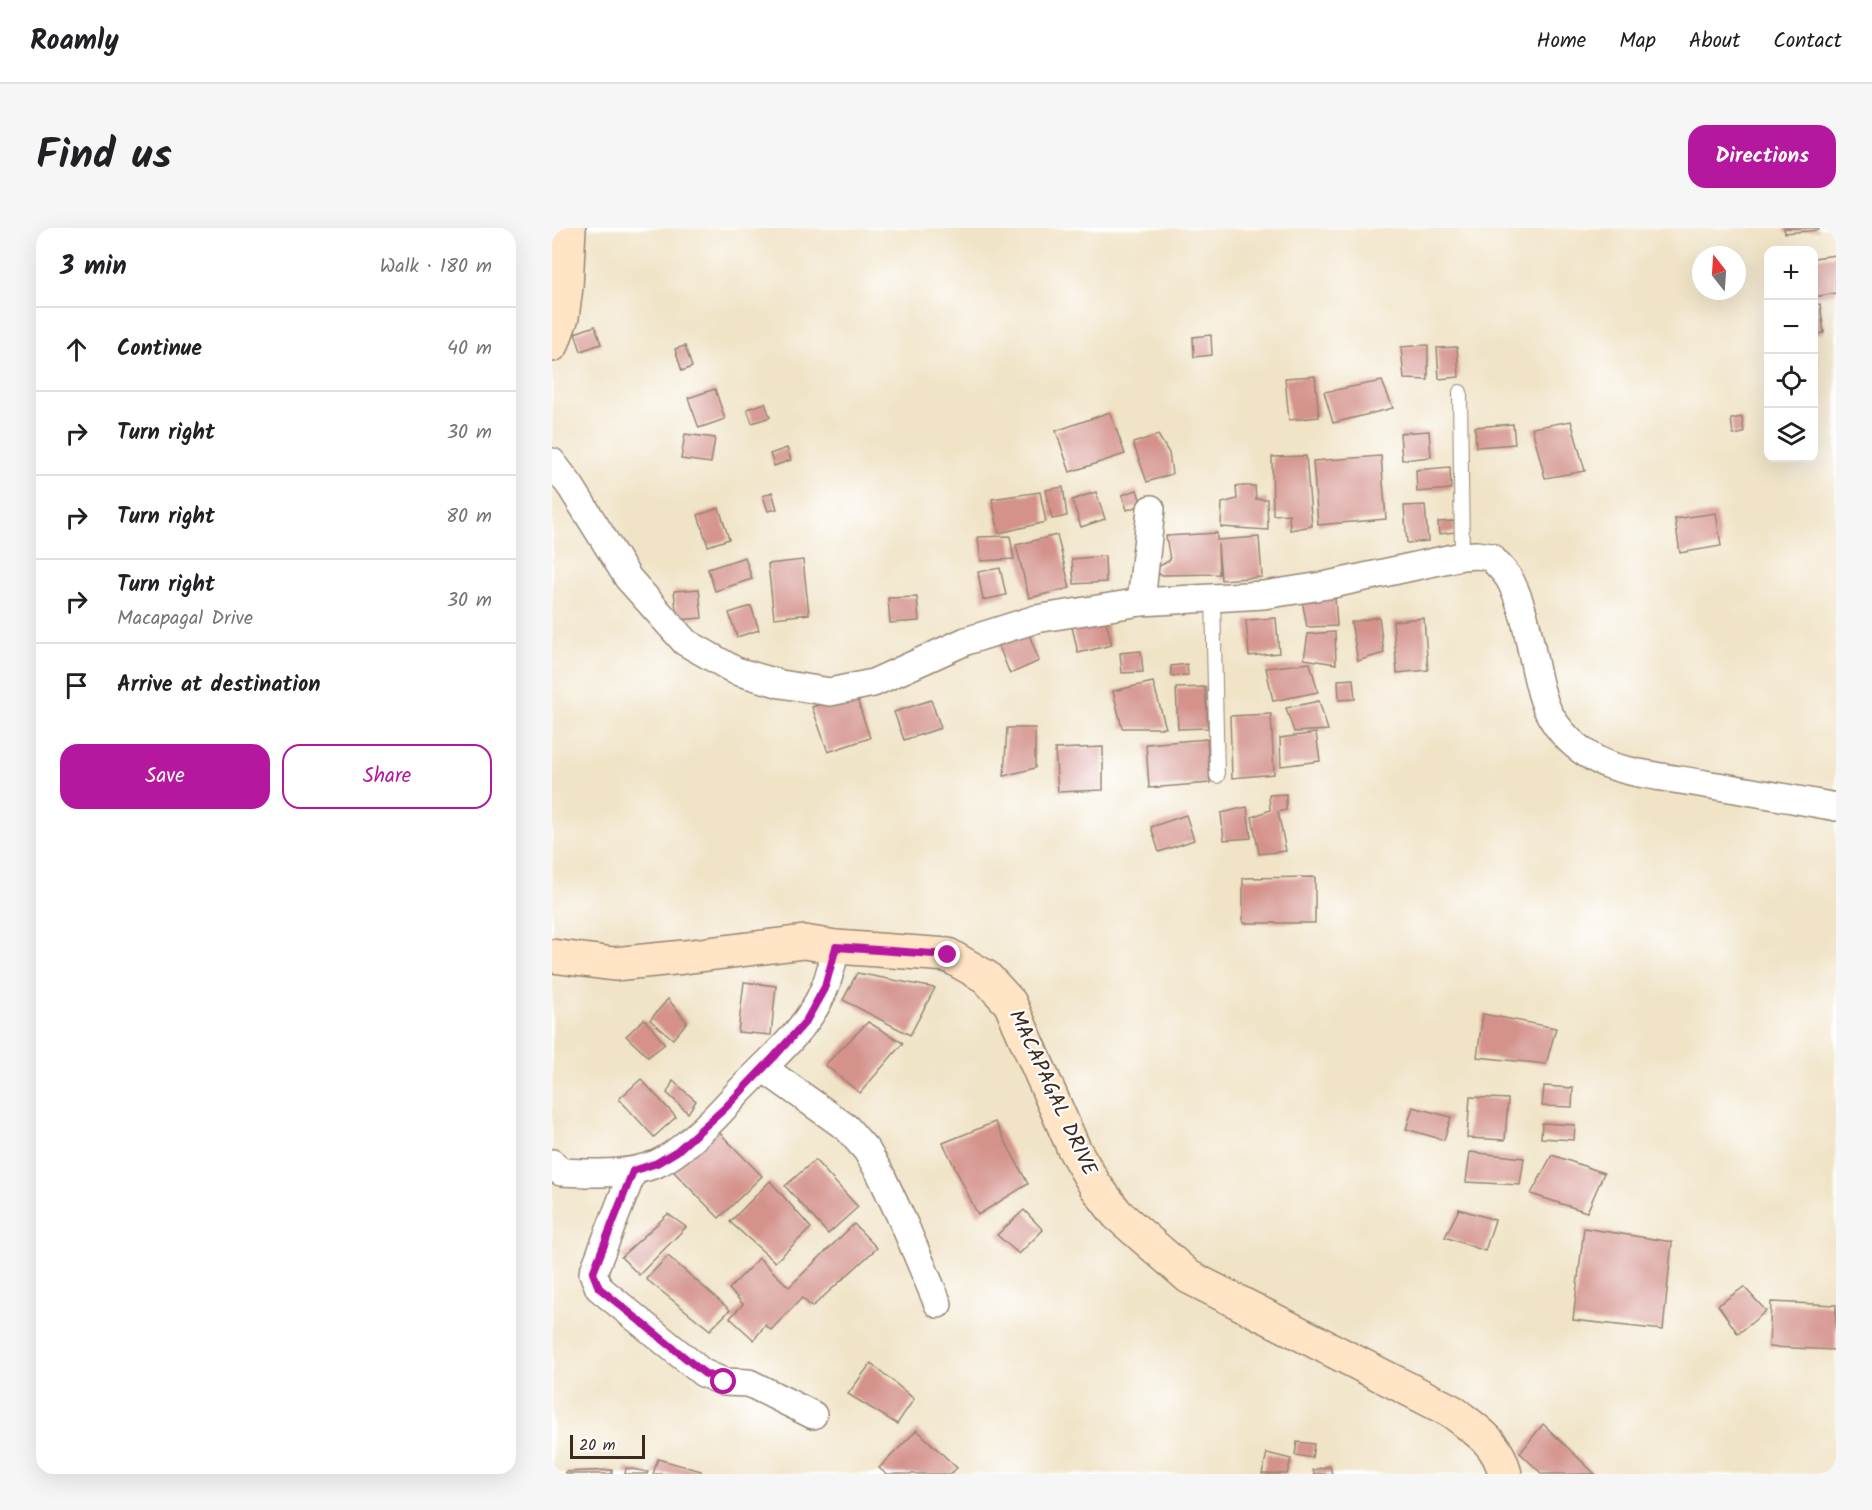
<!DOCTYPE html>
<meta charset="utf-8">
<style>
:root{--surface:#fff;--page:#f6f6f6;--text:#202124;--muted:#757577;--line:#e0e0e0;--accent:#b5179e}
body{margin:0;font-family:Kalam,sans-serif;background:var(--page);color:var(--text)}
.controls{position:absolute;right:18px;top:18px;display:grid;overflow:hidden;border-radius:12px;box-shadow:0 6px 24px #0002}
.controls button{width:54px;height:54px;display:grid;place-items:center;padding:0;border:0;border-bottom:2px solid var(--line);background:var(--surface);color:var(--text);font:30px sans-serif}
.compass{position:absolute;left:1140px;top:18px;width:54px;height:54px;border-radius:50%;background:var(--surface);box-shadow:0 6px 24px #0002;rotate:343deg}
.scale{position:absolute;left:18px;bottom:15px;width:75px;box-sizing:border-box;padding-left:6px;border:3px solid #3b2a1e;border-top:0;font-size:16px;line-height:21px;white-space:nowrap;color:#3b2a1e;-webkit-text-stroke:4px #fff;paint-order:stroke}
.stop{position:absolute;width:18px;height:18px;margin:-14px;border:4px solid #b5179e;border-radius:50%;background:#fff}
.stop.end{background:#b5179e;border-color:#fff;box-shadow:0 2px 6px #0008}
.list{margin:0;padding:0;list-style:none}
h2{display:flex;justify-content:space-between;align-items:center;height:78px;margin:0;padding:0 24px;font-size:26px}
h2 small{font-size:20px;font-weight:400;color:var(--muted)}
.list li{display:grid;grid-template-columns:39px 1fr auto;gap:18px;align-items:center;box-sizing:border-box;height:84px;padding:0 24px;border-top:2px solid var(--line)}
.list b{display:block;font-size:22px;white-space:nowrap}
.list p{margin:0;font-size:20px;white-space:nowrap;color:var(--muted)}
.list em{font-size:20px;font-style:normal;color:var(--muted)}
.actions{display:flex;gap:12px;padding:18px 24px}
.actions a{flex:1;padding:14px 0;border:2px solid var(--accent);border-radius:18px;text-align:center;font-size:21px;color:var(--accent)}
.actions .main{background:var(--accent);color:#fff}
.icon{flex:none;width:33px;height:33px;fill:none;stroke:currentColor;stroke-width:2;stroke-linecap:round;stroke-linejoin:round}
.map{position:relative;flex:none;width:1284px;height:1246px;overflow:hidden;border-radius:18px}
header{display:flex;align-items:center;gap:36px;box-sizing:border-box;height:84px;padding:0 30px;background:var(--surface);border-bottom:2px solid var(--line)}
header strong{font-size:28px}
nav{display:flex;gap:33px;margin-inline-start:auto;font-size:21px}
.intro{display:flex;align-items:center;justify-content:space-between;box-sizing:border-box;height:144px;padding:0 36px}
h1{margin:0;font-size:42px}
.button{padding:15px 27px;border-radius:18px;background:var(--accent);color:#fff;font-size:21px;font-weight:700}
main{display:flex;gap:36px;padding:0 36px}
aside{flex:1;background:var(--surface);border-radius:18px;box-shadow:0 6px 24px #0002}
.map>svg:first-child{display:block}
.building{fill:#d4928b}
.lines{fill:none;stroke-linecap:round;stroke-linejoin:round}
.service-casing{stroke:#968672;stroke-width:16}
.minor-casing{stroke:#968672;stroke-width:30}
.secondary-casing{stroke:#968672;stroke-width:36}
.service{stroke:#fff;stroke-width:14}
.minor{stroke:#fff;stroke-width:27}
.secondary{stroke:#ffe4c6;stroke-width:33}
.route{stroke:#b5179e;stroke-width:8}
.labels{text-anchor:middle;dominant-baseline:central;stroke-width:4.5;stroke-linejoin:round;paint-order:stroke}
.street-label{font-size:21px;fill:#3b2a1e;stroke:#fff}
</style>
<header>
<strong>Roamly</strong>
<nav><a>Home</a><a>Map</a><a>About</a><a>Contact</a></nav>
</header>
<div class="intro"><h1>Find us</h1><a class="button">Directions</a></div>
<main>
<aside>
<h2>3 min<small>Walk · 180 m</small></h2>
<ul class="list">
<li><svg class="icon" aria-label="ahead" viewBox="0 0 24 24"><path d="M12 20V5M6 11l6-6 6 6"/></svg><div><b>Continue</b></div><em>40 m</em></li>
<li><svg class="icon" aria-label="right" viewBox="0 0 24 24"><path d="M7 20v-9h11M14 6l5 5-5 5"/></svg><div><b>Turn right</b></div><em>30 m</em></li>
<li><svg class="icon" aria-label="right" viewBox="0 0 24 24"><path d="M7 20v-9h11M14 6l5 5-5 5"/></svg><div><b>Turn right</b></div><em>80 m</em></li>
<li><svg class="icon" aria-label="right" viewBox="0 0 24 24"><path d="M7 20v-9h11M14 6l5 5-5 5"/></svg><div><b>Turn right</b><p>Macapagal Drive</p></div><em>30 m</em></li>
<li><svg class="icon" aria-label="arrive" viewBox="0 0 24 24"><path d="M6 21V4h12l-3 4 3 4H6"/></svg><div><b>Arrive at destination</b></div></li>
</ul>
<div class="actions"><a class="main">Save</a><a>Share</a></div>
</aside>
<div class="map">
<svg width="1284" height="1246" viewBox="0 0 1284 1246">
<rect width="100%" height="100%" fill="#fff"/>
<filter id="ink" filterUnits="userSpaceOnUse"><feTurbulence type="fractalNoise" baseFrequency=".0167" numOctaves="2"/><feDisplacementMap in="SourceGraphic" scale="12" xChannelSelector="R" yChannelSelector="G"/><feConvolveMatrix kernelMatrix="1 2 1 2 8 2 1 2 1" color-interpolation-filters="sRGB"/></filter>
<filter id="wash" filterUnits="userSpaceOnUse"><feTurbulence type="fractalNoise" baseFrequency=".008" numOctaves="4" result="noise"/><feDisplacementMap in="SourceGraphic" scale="24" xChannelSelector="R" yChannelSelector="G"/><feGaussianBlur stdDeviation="1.35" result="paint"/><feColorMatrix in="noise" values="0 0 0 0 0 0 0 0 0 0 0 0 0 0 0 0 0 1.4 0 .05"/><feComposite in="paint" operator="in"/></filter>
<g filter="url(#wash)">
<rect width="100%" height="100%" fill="#f0e3c6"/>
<g id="blocks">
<g class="building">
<path d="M1232 0H1267V2L1233 5Z"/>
<path d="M1284 27V65L1262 69V30Z"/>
<path d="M1268 76 1272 105 1262 106V77Z"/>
<path d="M43 98 49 116 29 123 23 105Z"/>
<path d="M659 107 660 127 642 129 641 109Z"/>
<path d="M876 117V152L852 151 849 119Z"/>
<path d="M133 118 140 139 130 143 123 121Z"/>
<path d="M905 119 907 149 887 151 885 120Z"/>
<path d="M763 148 767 189 737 192 733 150Z"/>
<path d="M830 153 841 180 781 195 772 164Z"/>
<path d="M163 161 173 191 147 200 136 170Z"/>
<path d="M213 175 218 189 200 195 195 181Z"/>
<path d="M558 184 573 226 518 244 504 203Z"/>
<path d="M1190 189 1192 205 1181 207 1179 191Z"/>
<path d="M1019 193 1033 243 993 250 980 200Z"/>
<path d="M961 196 963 216 924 219 923 199Z"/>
<path d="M877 203 879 229 850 232 848 205Z"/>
<path d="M133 206 163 210 159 235 129 231Z"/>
<path d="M606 207 617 225 620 246 595 254 581 215Z"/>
<path d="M235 220 239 232 222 238 218 226Z"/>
<path d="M754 228 760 298 738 302 737 286 721 287 720 229Z"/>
<path d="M829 228 834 291 766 297 761 233Z"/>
<path d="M898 239 899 261 865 264 864 242Z"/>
<path d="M684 258H703L704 271H715L716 302 669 299 670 275 685 271Z"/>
<path d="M511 259 515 288 500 291 494 262Z"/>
<path d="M585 262 590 277 575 282 570 267Z"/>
<path d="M220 264 225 281 216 283 211 268Z"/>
<path d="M488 264 494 294 447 305 440 271Z"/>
<path d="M544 264 553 291 529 299 520 272Z"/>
<path d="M873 277 876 313 855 315 852 278Z"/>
<path d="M167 280 177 311 156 318 146 287Z"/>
<path d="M1164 285 1169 318 1128 325 1123 291Z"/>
<path d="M902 293 903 304 887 306 886 294Z"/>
<path d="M665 305V312L707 309 710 349 669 352 666 316 667 346 608 347 604 340 618 332 614 308Z"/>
<path d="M505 307 518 360 477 370 464 317Z"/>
<path d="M458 308 462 331 429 333 426 309Z"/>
<path d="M553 328 554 354 522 356 520 331Z"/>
<path d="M193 329 200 351 163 363 156 341Z"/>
<path d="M251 332 257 386 222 390 216 336Z"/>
<path d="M448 340 454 367 431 372 426 344Z"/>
<path d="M147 361 150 390 125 392 122 363Z"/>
<path d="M365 369 367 393 338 395 336 370Z"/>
<path d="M783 369 785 398 755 399 750 372Z"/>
<path d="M199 378 207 402 185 409 177 385Z"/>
<path d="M551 382 560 417 526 425 518 390Z"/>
<path d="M827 389 832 425 806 433 799 394Z"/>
<path d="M724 390 727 425 697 428 694 392Z"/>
<path d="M872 390 876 442 845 445 841 393Z"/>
<path d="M783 404 784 436 752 431 756 406Z"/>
<path d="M477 406 487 433 458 446 446 416Z"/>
<path d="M589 423 591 444 570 445 568 425Z"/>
<path d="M758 435 766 464 721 473 714 440Z"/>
<path d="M635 436 636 447 619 448V438Z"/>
<path d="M801 451 803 471 787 472 786 452Z"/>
<path d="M601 454 614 500H570L561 463Z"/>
<path d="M653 459 656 500 626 501 624 460Z"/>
<path d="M303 465 318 510 276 524 260 479Z"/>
<path d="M379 472 389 500 352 512 342 484Z"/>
<path d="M767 473 776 502 742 504 734 480Z"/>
<path d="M719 486 722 546 680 550 678 488Z"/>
<path d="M455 500H483V540L452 548Z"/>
<path d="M764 505 768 533 729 538 728 510Z"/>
<path d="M655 511 658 555 597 560 594 516Z"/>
<path d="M551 519V562L506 564 503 521Z"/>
<path d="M734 566V582L726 584 734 623 707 626 700 589 718 582 717 567Z"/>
<path d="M695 579 699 610 672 612 669 585Z"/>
<path d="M634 587 642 612 607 624 599 599Z"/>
<path d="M763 649V695H691V650Z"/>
<path d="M305 745 383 760 358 807 291 772Z"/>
<path d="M192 754 224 758 219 807 186 804Z"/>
<path d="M116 771 135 794 121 811 98 792Z"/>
<path d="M931 786 1004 800 994 836 925 829Z"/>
<path d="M92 791 113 816 96 829 74 808Z"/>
<path d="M316 794 351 815 308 865 273 837Z"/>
<path d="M89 851 124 889 102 909 67 871Z"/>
<path d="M121 853 144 873 136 885 115 865Z"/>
<path d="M992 858 1021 860 1020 879 990 878Z"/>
<path d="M918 869 956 871 953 912 915 910Z"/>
<path d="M861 879 899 889 892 912 854 901Z"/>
<path d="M443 894 476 956 426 987 391 915Z"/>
<path d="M990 895 1023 897 1022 912 989 910Z"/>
<path d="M161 898 210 948 167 990 118 940Z"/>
<path d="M918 924 972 930 968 957 914 954Z"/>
<path d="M1000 927 1052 945 1035 984 979 966Z"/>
<path d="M263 932 306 979 276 1006 233 958Z"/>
<path d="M218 953 259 1000 223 1034 178 994Z"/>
<path d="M907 981 943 992 933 1023 893 1009Z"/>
<path d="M472 982 491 1002 467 1026 445 1007Z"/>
<path d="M116 986 134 999 87 1047 69 1029Z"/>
<path d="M302 996 325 1020 260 1079 250 1070 219 1102 213 1097 202 1112 178 1090 191 1076 177 1061 207 1030 237 1059Z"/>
<path d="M1032 1000 1120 1014 1111 1102 1021 1092Z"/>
<path d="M116 1028 178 1082 158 1102 94 1051Z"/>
<path d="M1192 1059 1214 1083 1186 1106 1166 1077Z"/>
<path d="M1219 1074 1284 1077V1122L1217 1119Z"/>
<path d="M319 1135 362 1171 345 1196 296 1166Z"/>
<path d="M991 1196 1043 1246H990L968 1225Z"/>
<path d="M365 1202 405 1240 398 1246H334L327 1240Z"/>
<path d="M745 1214 762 1216 760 1230 743 1227Z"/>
<path d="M715 1225 739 1231 735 1246H710Z"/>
<path d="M106 1231 149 1243 148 1246H101Z"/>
<path d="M778 1238 780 1246H762L761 1242Z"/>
<path d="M74 1240 96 1244 95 1246H73Z"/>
<path d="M60 1242V1246H13V1244Z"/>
</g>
</g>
</g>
<g filter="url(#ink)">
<use href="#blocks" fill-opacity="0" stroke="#968672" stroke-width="1.5"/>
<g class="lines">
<g class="service-casing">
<g id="service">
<path d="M908 164 910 328"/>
<path d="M661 370 665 548"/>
</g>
</g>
<g class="minor-casing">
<g id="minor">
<path d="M0 234 19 259 76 350 133 414 184 443 229 456 278 464 321 455 414 413 484 391 589 374 712 367 776 357 910 328 924 327 939 329C945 337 955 345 959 354 978 391 979 435 992 473 999 495 1018 516 1038 528 1066 546 1121 550 1153 556 1197 563 1240 571 1284 579"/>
<path d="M589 374 599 281"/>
<path d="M211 840 295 900 315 923 329 947 353 998 386 1076"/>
<path d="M0 935 9 944C41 945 73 948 104 936 131 924 163 890 183 868 214 834 256 803 273 759 278 747 281 732 284 719"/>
<path d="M81 943 41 1045 47 1060 151 1145 172 1154 197 1155 261 1187"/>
</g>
</g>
<g class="secondary-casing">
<g id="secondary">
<path d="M0 117 10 89 14 59 17 0"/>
<path d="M0 728 62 736 132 729 252 714 284 719 396 727 434 749 458 775 522 921 543 957 565 986 637 1049 901 1184C925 1203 946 1214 953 1246"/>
</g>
</g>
<use href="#service" class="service"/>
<use href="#minor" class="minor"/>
<use href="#secondary" class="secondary"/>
</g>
</g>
<g class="lines" filter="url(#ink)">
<path class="route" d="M172 1154 152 1145 47 1060 41 1045 81 943 105 935 125 923 172 881 222 829 254 793 273 759 284 719 396 727"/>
</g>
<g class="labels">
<g class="street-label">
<text transform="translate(500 865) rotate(65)">MACAPAGAL DRIVE</text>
</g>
</g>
</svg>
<div class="controls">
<button>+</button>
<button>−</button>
<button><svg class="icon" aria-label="locate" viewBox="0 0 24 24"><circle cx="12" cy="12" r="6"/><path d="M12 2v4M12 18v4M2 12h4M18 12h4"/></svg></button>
<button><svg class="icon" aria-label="layers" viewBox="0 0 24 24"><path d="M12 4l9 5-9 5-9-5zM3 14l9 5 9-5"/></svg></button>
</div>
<svg class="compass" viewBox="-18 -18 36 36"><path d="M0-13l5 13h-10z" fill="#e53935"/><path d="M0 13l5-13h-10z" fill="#757577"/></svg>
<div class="scale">20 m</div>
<div class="stop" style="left:172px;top:1154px"></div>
<div class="stop end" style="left:396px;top:727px"></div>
</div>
</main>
